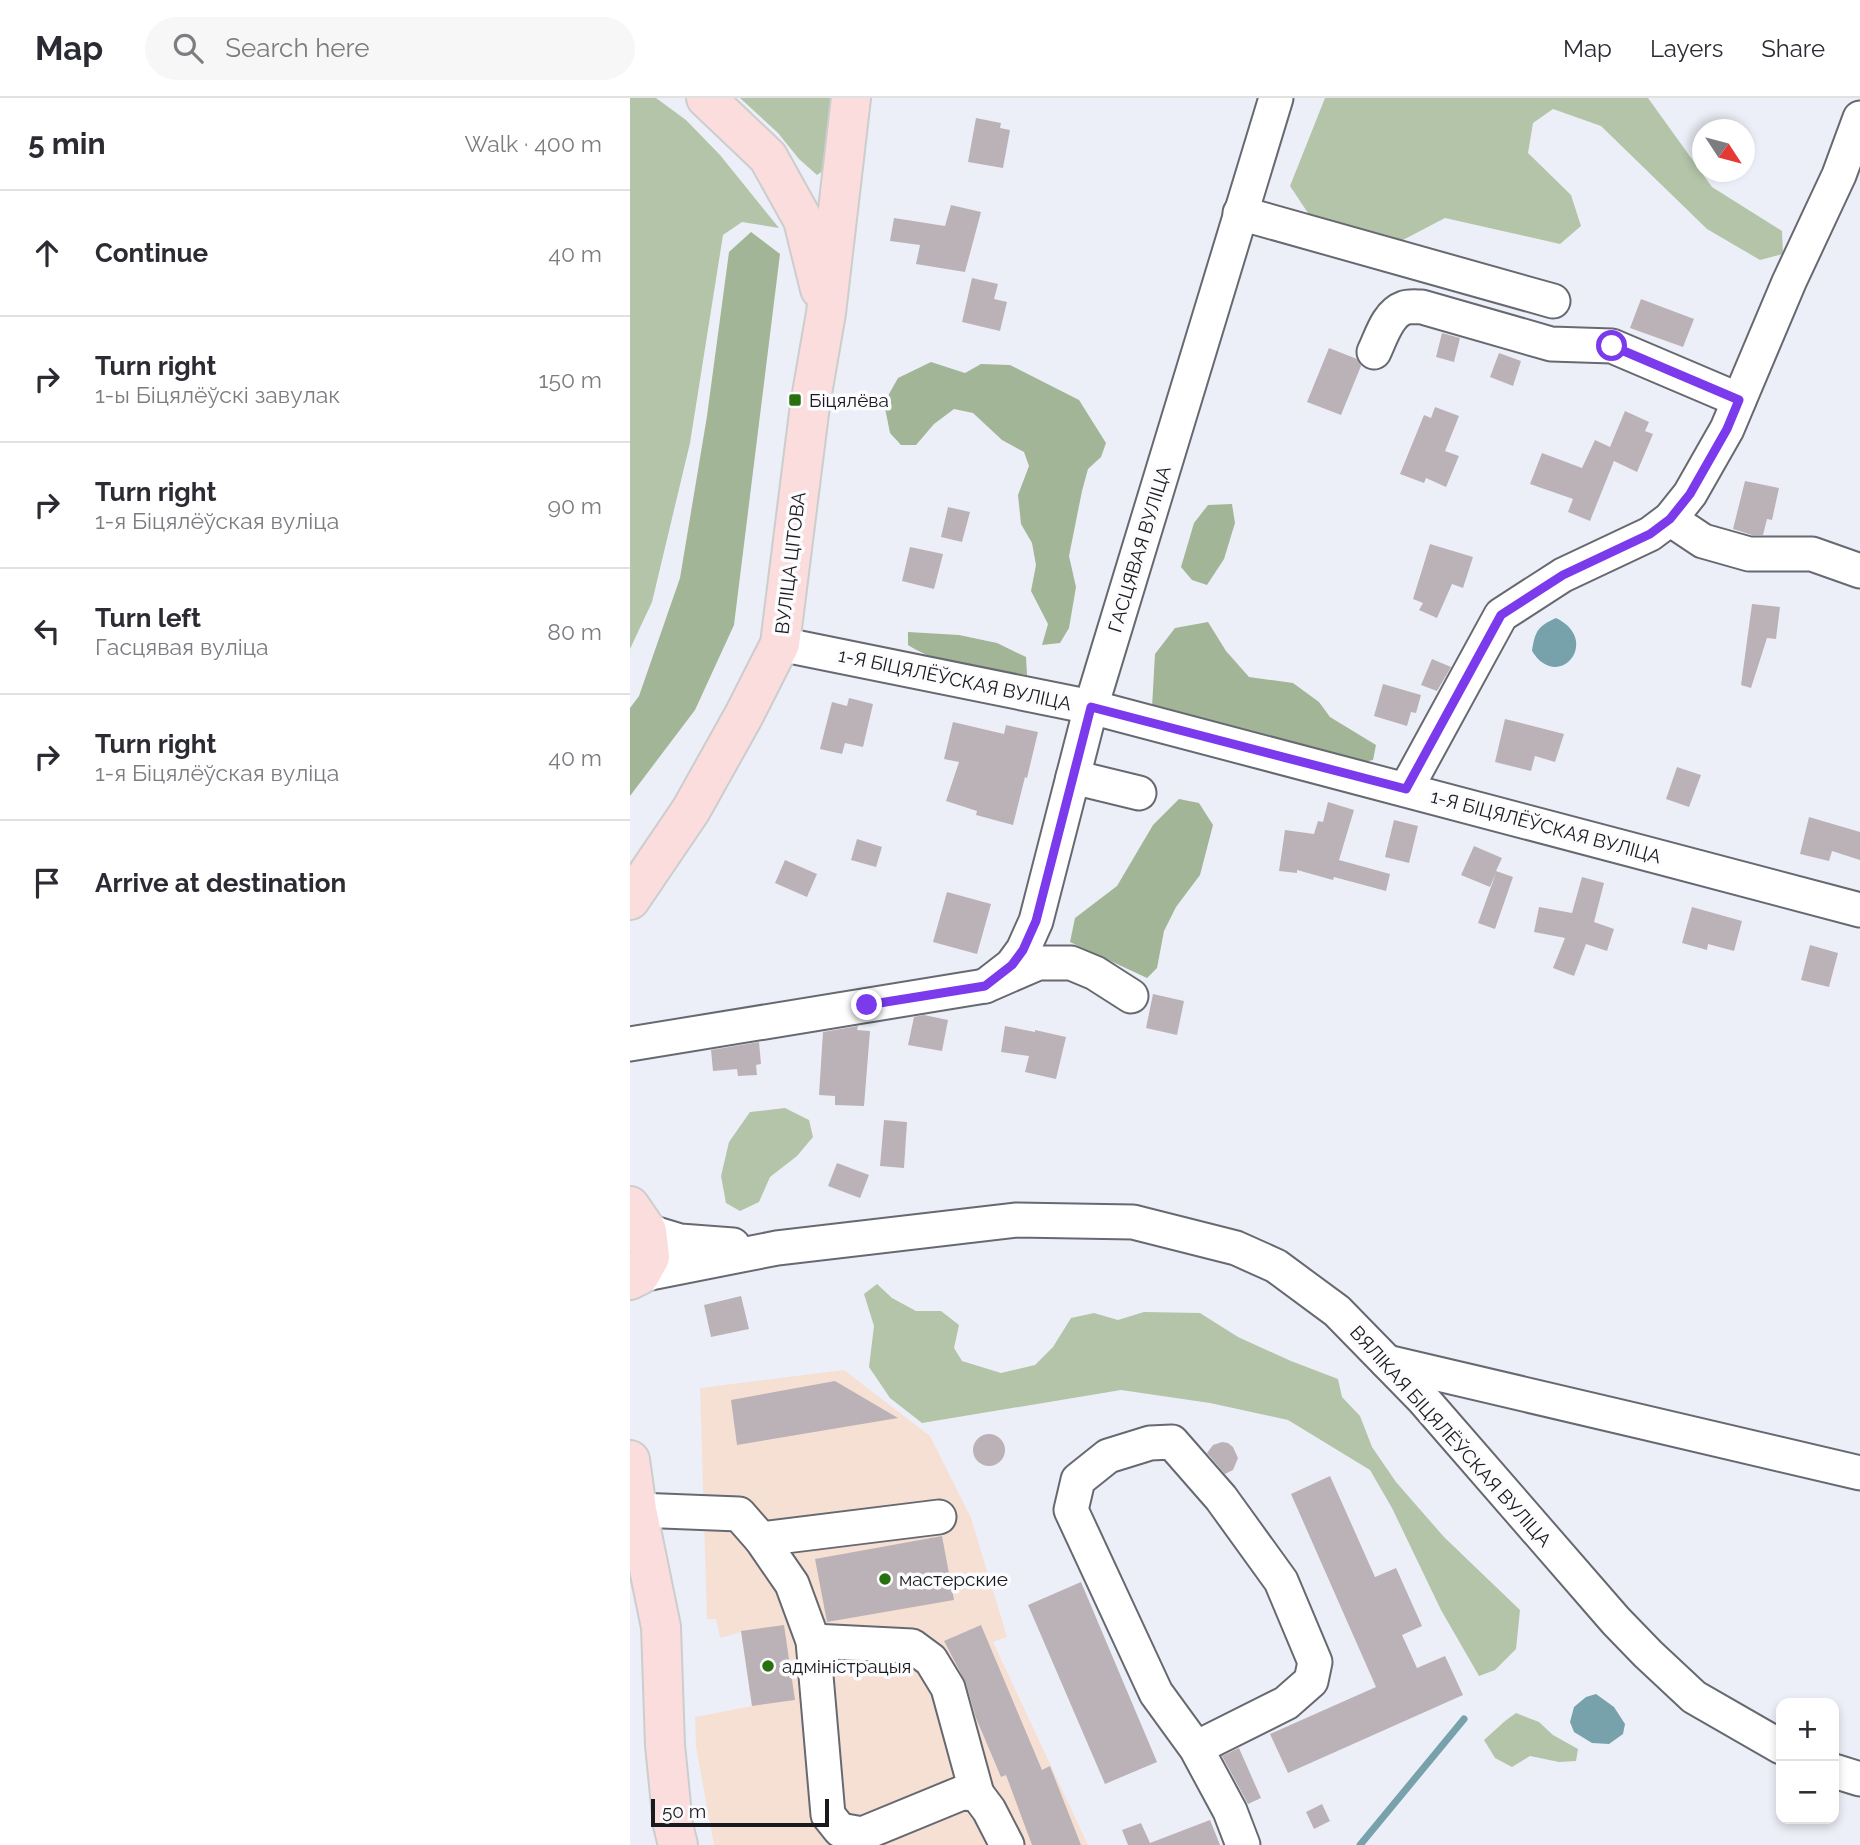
<!DOCTYPE html>
<meta charset="utf-8">
<style>
:root{--surface:#fff;--page:#f7f7f7;--text:#2b2b33;--muted:#7c7c81;--line:#e1e1e2}
body{margin:0;font-family:Raleway,sans-serif;background:var(--page);color:var(--text)}
.controls{position:absolute;right:21px;bottom:21px;display:grid;overflow:hidden;border-radius:14px;box-shadow:0 4px 10px #0003}
.controls button{width:63px;height:63px;display:grid;place-items:center;padding:0;border:0;border-bottom:2px solid var(--line);background:var(--surface);color:var(--text);font:35px sans-serif}
.compass{position:absolute;left:1062px;top:21px;width:63px;height:63px;border-radius:50%;background:var(--surface);box-shadow:0 4px 10px #0003;rotate:126deg}
.scale{position:absolute;left:21px;bottom:18px;width:178px;box-sizing:border-box;padding-left:7px;border:4px solid #191a1d;border-top:0;font-size:19px;line-height:24px;white-space:nowrap;color:#191a1d;-webkit-text-stroke:5px #fcfcfe;paint-order:stroke}
.stop{position:absolute;width:21px;height:21px;margin:-16px;border:5px solid #7c3aed;border-radius:50%;background:#fff}
.stop.end{background:#7c3aed;border-color:#fff;box-shadow:0 2px 7px #0008}
.list{margin:0;padding:0;list-style:none}
h2{display:flex;justify-content:space-between;align-items:center;height:91px;margin:0;padding:0 28px;font-size:30px}
h2 small{font-size:23px;font-weight:400;color:var(--muted)}
.list li{display:grid;grid-template-columns:46px 1fr auto;gap:21px;align-items:center;box-sizing:border-box;height:126px;padding:0 28px;border-top:2px solid var(--line)}
.list b{display:block;font-size:26px;white-space:nowrap}
.list p{margin:0;font-size:23px;white-space:nowrap;color:var(--muted)}
.list em{font-size:23px;font-style:normal;color:var(--muted)}
.icon{flex:none;width:38px;height:38px;fill:none;stroke:currentColor;stroke-width:2;stroke-linecap:round;stroke-linejoin:round}
.map{position:relative;flex:none;width:1230px;height:1747px;overflow:hidden}
header{display:flex;align-items:center;gap:42px;box-sizing:border-box;height:98px;padding:0 35px;background:var(--surface);border-bottom:2px solid var(--line)}
header strong{font-size:33px}
nav{display:flex;gap:38px;margin-inline-start:auto;font-size:24px}
.search{width:490px;height:63px;background:var(--page);display:flex;align-items:center;gap:18px;box-sizing:border-box;padding:0 24px;border-radius:38px;color:var(--muted);font-size:26px}
main{display:flex}
aside{flex:1;background:var(--surface)}
.map>svg:first-child{display:block}
.industrial{fill:#f6e0d3}
.green{fill:#b3c4a9}
.forest{fill:#a2b596}
.water{fill:#77a2ac}
.lines{fill:none;stroke-linecap:round;stroke-linejoin:round}
.stream{stroke:#77a2ac;stroke-width:7}
.building{fill:#bbb2b8}
.minor-casing{stroke:#676971;stroke-width:37}
.major-casing{stroke:#cccdcd;stroke-width:42}
.minor{stroke:#fff;stroke-width:33}
.major{stroke:#fadddc;stroke-width:38}
.route{stroke:#7c3aed;stroke-width:9}
.poi-dot{fill:#287010;stroke:#fcfcfe;stroke-width:2.5}
.labels{text-anchor:middle;dominant-baseline:central;stroke-width:7;stroke-linejoin:round;paint-order:stroke}
.poi-label{font-size:19px;fill:#191a1d;stroke:#fcfcfe;text-anchor:start}
.street-label{font-size:19px;fill:#191a1d;stroke:#fcfcfe}
</style>
<header>
<strong>Map</strong>
<div class="search"><svg class="icon" aria-label="search" viewBox="0 0 24 24"><circle cx="10" cy="10" r="6"/><path d="M15 15l6 6"/></svg>Search here</div>
<nav><a>Map</a><a>Layers</a><a>Share</a></nav>
</header>
<main>
<aside>
<h2>5 min<small>Walk · 400 m</small></h2>
<ul class="list">
<li><svg class="icon" aria-label="ahead" viewBox="0 0 24 24"><path d="M12 20V5M6 11l6-6 6 6"/></svg><div><b>Continue</b></div><em>40 m</em></li>
<li><svg class="icon" aria-label="right" viewBox="0 0 24 24"><path d="M7 20v-9h11M14 6l5 5-5 5"/></svg><div><b>Turn right</b><p>1-ы Біцялёўскі завулак</p></div><em>150 m</em></li>
<li><svg class="icon" aria-label="right" viewBox="0 0 24 24"><path d="M7 20v-9h11M14 6l5 5-5 5"/></svg><div><b>Turn right</b><p>1-я Біцялёўская вуліца</p></div><em>90 m</em></li>
<li><svg class="icon" aria-label="left" viewBox="0 0 24 24"><path d="M17 20v-9H6M10 6l-5 5 5 5"/></svg><div><b>Turn left</b><p>Гасцявая вуліца</p></div><em>80 m</em></li>
<li><svg class="icon" aria-label="right" viewBox="0 0 24 24"><path d="M7 20v-9h11M14 6l5 5-5 5"/></svg><div><b>Turn right</b><p>1-я Біцялёўская вуліца</p></div><em>40 m</em></li>
<li><svg class="icon" aria-label="arrive" viewBox="0 0 24 24"><path d="M6 21V4h12l-3 4 3 4H6"/></svg><div><b>Arrive at destination</b></div></li>
</ul>
</aside>
<div class="map">
<svg width="1230" height="1747" viewBox="0 0 1230 1747">
<rect width="100%" height="100%" fill="#edeff8"/>
<path class="industrial" d="M214 1272 300 1338 341 1420 377 1539 363 1544 458 1747H84L66 1649 65 1619 122 1608 111 1534 90 1540 86 1521H77L70 1290Z"/>
<g class="green">
<path d="M0 0H26L56 22 90 57 149 130 112 124 93 137 60 345 22 504 0 551Z"/>
<path d="M110 0H205L194 72 187 77 169 61 148 35Z"/>
<path d="M695 0H1018L1082 89 1152 133 1153 156 1130 162 1077 131 971 28 923 11 903 25 898 55 941 97 951 128 930 146 815 120 771 143 680 118 660 88Z"/>
<path d="M155 1010 179 1022 183 1039 167 1058 140 1079 129 1104 110 1113 96 1105 91 1078 99 1044 120 1014Z"/>
<path d="M247 1186 262 1200 286 1213H311L329 1227 324 1250 332 1263 371 1275 405 1267 423 1249 441 1220 464 1215 488 1222 514 1214 570 1215 608 1239 661 1263 708 1281 712 1299 730 1318 742 1349 766 1384 814 1439 890 1512 886 1551 865 1572 849 1578 811 1512 762 1410 740 1372 658 1322 580 1305 491 1292 292 1325 260 1300 239 1269 244 1228 234 1196Z"/>
<path d="M886 1615 909 1624 923 1637 948 1651 946 1663 929 1664 900 1658 882 1669 865 1660 854 1642 875 1623Z"/>
</g>
<g class="forest">
<path d="M121 134 150 156 104 527 65 612 0 698V610L9 598 50 480 77 318 99 154Z"/>
<path d="M301 264 335 275 351 266 380 267 449 302 476 345 471 359 458 371 452 393 439 458 446 489 439 530 430 545 412 547 418 526 401 493 406 467 402 445 391 426 388 397 399 368 394 354 372 342 343 315 324 311 304 326 286 347H271L260 335 254 305 268 280Z"/>
<path d="M602 406 605 425 594 461 577 487 562 482 551 469 564 425 578 407Z"/>
<path d="M578 524 596 553 619 579 663 585 689 604 700 619 746 647 743 662 729 665 627 636 565 623 522 609 525 556 545 530Z"/>
<path d="M278 534 329 537 367 545 396 559 397 577C359 572 310 568 278 547Z"/>
<path d="M549 701 569 705 583 727 570 777 546 809 534 833 527 870 517 880 440 844 445 820 487 788 523 727Z"/>
</g>
<g class="water">
<path d="M926 520C966 539 939 582 913 565 908 562 905 557 902 553 905 533 908 528 926 520Z"/>
<path d="M966 1596 984 1609 995 1626 993 1636 979 1646 962 1645 944 1634 940 1624 944 1609 956 1599Z"/>
</g>
<g class="lines">
<path class="stream" d="M730 1747 834 1621"/>
</g>
<g class="building">
<path d="M346 20 371 25 370 30 380 32 373 70 338 64Z"/>
<path d="M321 107 351 114 335 174 286 166 290 147 260 143 264 120 315 128Z"/>
<path d="M342 180 368 186 364 201 377 204 370 233 332 224Z"/>
<path d="M1011 201 1064 221 1053 249 1000 230Z"/>
<path d="M812 235 830 240 824 264 806 259Z"/>
<path d="M699 250 727 261 731 268 711 317 677 304Z"/>
<path d="M869 255 891 263 883 288 860 279Z"/>
<path d="M805 309 829 318 815 353 829 358 816 389 796 380 794 385 770 376 794 317 801 320Z"/>
<path d="M995 313 1019 324 1015 333 1023 336 1007 374 984 363 960 423 938 414 943 401 900 386 912 355 952 370 965 342 980 349Z"/>
<path d="M1115 383 1149 390 1142 422 1137 421 1133 437H1122L1103 431Z"/>
<path d="M318 409 340 414 332 444 311 439Z"/>
<path d="M800 446 843 459 833 490 822 486 807 520 789 512 793 505 783 501Z"/>
<path d="M280 449 313 456 304 491 272 483Z"/>
<path d="M1122 506 1150 509 1146 541 1137 540 1121 590 1111 587Z"/>
<path d="M802 561 821 569 807 593 791 587Z"/>
<path d="M753 586 791 597 786 615 781 614 777 628 744 618Z"/>
<path d="M219 600 243 606 233 649 215 645 212 656 190 651 202 604 217 608Z"/>
<path d="M875 621 934 636 925 664 905 658 901 673 865 664Z"/>
<path d="M323 624 374 636 376 627 408 634 397 680 395 679 383 727 346 717 347 713 316 703 329 664 314 661Z"/>
<path d="M1047 669 1071 677 1059 709 1036 701Z"/>
<path d="M698 704 724 712 709 762 760 776 756 793 704 779 703 782 667 772V775L649 773 655 732 684 736 688 723 693 724Z"/>
<path d="M1179 719 1230 734V762L1202 753 1199 763 1170 756Z"/>
<path d="M764 722 788 728 779 765 755 759Z"/>
<path d="M227 741 252 749 246 769 221 762Z"/>
<path d="M844 748 872 760 866 773 883 779 865 831 848 825 866 775 860 789 831 777Z"/>
<path d="M155 762 187 776 177 799 145 785Z"/>
<path d="M952 779 974 785 964 824 984 831 977 853 956 846 944 878 923 870 935 840 904 834 909 809 942 815Z"/>
<path d="M317 794 361 806 347 856 303 844Z"/>
<path d="M1062 809 1112 823 1104 853 1078 846 1077 852 1052 845Z"/>
<path d="M1180 847 1208 855 1199 889 1171 882Z"/>
<path d="M523 896 554 903 547 937 516 930Z"/>
<path d="M294 917 318 922 312 953 278 947 284 919Z"/>
<path d="M228 928 227 932 240 933 234 1008 205 1007V998L189 997 193 934Z"/>
<path d="M375 928 405 934V932L436 939 426 981 395 974 399 958 371 954Z"/>
<path d="M129 944 131 966 126 967 127 977 108 978 107 971 83 973 81 952Z"/>
<path d="M254 1022 277 1024 274 1070 250 1068Z"/>
<path d="M207 1065 239 1077 230 1100 198 1088Z"/>
<path d="M111 1198 119 1231 81 1239 74 1207Z"/>
<path d="M205 1283 268 1320 107 1347 101 1302Z"/>
<circle cx="359" cy="1352" r="16"/>
<path d="M592 1344 598 1345 603 1349 608 1360 603 1372 595 1376 577 1355 583 1347Z"/>
<path d="M700 1378 745 1479 766 1470 792 1528 772 1537 787 1570 815 1558 833 1597 658 1675 640 1636 746 1589 661 1396Z"/>
<path d="M312 1438 324 1502 197 1524 185 1461Z"/>
<path d="M451 1484 527 1664 475 1686 398 1507Z"/>
<path d="M154 1527 165 1602 122 1608 111 1533Z"/>
<path d="M351 1527 412 1672 420 1668 451 1747H402L376 1677 371 1679 346 1620 336 1585 314 1543Z"/>
<path d="M609 1650 631 1700 618 1706 592 1658Z"/>
<path d="M692 1706 700 1723 684 1731 676 1714Z"/>
<path d="M580 1722 590 1747H498L492 1732 511 1725 520 1745Z"/>
</g>
<g class="lines">
<g class="minor-casing">
<g id="minor">
<path d="M610 115 923 203"/>
<path d="M744 254C751 240 757 216 774 210 779 208 787 209 792 209L921 246 982 248 1109 302"/>
<path d="M1040 421 1073 443 1119 456H1182L1230 473"/>
<path d="M150 546 461 609 1230 812"/>
<path d="M443 679 509 695"/>
<path d="M776 691 871 517 933 477 1020 436 1040 421 1060 396 1097 331 1159 184 1209 77 1230 20"/>
<path d="M355 888 382 867 393 852 406 823 461 609 646 0"/>
<path d="M0 946 355 888 408 865H441L465 875 501 898"/>
<path d="M17 1133 50 1143 103 1147"/>
<path d="M10 1177 147 1150 387 1122 503 1124 606 1150 646 1168 707 1213 793 1301 986 1523 1018 1556 1064 1599 1151 1649"/>
<path d="M757 1264 1230 1375"/>
<path d="M7 1412 109 1416 131 1441 162 1486 183 1543 198 1717 210 1732 232 1736 332 1695 347 1696 359 1712 377 1747"/>
<path d="M131 1441 309 1419"/>
<path d="M183 1543 282 1548 301 1562 318 1590 347 1696"/>
<path d="M566 1650 656 1605 681 1583 685 1564 651 1483 591 1400 542 1344 520 1345 478 1358 448 1382 441 1412 526 1595 566 1650 600 1713 613 1747"/>
<path d="M1204 1673 1230 1681"/>
</g>
</g>
<g class="major-casing">
<g id="major">
<path d="M76 0 138 59 173 122 190 191"/>
<path d="M0 802 61 712 114 617 150 546 180 307 196 215 221 0"/>
<path d="M0 1108 17 1133 20 1159 10 1177 0 1182"/>
<path d="M0 1362 7 1412 31 1529 35 1647 43 1727 48 1747"/>
</g>
</g>
<use href="#minor" class="minor"/>
<use href="#major" class="major"/>
</g>
<g class="lines">
<path class="route" d="M237 907 355 888 382 867 393 852 406 823 461 609 776 691 871 517 933 477 1020 436 1040 421 1060 396 1097 331 1109 302 982 248"/>
</g>
<g class="poi-dot">
<rect x="158" y="295" width="14" height="14" rx="3.5"/>
<circle cx="255" cy="1481" r="7"/>
<circle cx="138" cy="1568" r="7"/>
</g>
<g class="labels">
<g class="poi-label">
<text x="179" y="302">Біцялёва</text>
<text x="269" y="1481">мастерские</text>
<text x="152" y="1568">адміністрацыя</text>
</g>
<g class="street-label">
<text transform="translate(509 451) rotate(-73)">ГАСЦЯВАЯ ВУЛІЦА</text>
<text transform="translate(160 465) rotate(-83)">ВУЛІЦА ЦІТОВА</text>
<text transform="translate(325 581) rotate(12)">1-Я БІЦЯЛЁЎСКАЯ ВУЛІЦА</text>
<text transform="translate(916 728) rotate(15)">1-Я БІЦЯЛЁЎСКАЯ ВУЛІЦА</text>
<text transform="translate(821 1338) rotate(48)">ВЯЛІКАЯ БІЦЯЛЁЎСКАЯ ВУЛІЦА</text>
</g>
</g>
</svg>
<div class="controls">
<button>+</button>
<button>−</button>
</div>
<svg class="compass" viewBox="-18 -18 36 36"><path d="M0-13l5 13h-10z" fill="#e53935"/><path d="M0 13l5-13h-10z" fill="#7c7c81"/></svg>
<div class="scale">50 m</div>
<div class="stop" style="left:982px;top:248px"></div>
<div class="stop end" style="left:237px;top:907px"></div>
</div>
</main>
